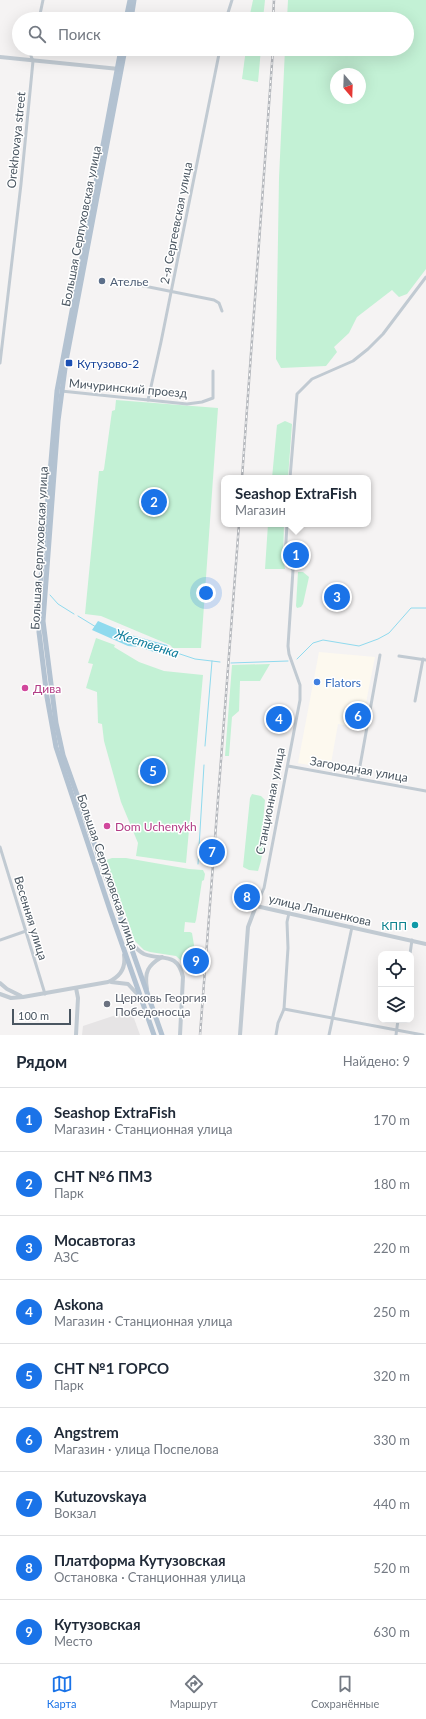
<!DOCTYPE html>
<html lang="ru">
<meta charset="utf-8">
<style>
:root{--surface:#fff;--page:#f2f2f3;--text:#1f2937;--muted:#747a83;--line:#e0e1e3;--accent:#1a73e8}
body{margin:0;font-family:Lato,sans-serif;background:var(--page);color:var(--text)}
.controls{position:absolute;right:12px;bottom:12px;display:grid;overflow:hidden;border-radius:8px;box-shadow:0 4px 16px #0002}
.controls button{width:36px;height:36px;display:grid;place-items:center;padding:0;border:0;border-bottom:1px solid var(--line);background:var(--surface);color:var(--text);font:20px sans-serif}
.compass{position:absolute;left:330px;top:68px;width:36px;height:36px;border-radius:50%;background:var(--surface);box-shadow:0 4px 16px #0002;rotate:161deg}
.scale{position:absolute;left:12px;bottom:10px;width:59px;box-sizing:border-box;padding-left:4px;border:2px solid #4a5661;border-top:0;font-size:11px;line-height:14px;white-space:nowrap;color:#4a5661;-webkit-text-stroke:3px #fff;paint-order:stroke}
.you{position:absolute;left:206px;top:593px;width:14px;height:14px;margin:-10px;border:3px solid #fff;border-radius:50%;background:#1a73e8;box-shadow:0 0 0 6px #1a73e833}
.badge{display:grid;place-items:center;width:26px;height:26px;border-radius:50%;background:var(--accent);color:#fff;font-size:13px;font-weight:700}
.pin{position:absolute;translate:-50% -50%;border:2px solid #fff;box-shadow:0 1px 4px #0006}
.popup{position:absolute;left:221px;top:475px;width:150px;height:52px;box-sizing:border-box;display:grid;place-content:center;border-radius:8px;background:var(--surface);filter:drop-shadow(0 1px 3px #0005);font-size:13px;white-space:nowrap;color:var(--muted)}
.popup b{font-size:15px;color:var(--text)}
.popup::after{content:'';position:absolute;left:50%;top:100%;margin-left:-8px;border:8px solid transparent;border-top-color:var(--surface)}
.list{margin:0;padding:0;list-style:none}
h2{display:flex;justify-content:space-between;align-items:center;height:52px;margin:0;padding:0 16px;font-size:17px}
h2 small{font-size:13px;font-weight:400;color:var(--muted)}
.list li{display:grid;grid-template-columns:26px 1fr auto;gap:12px;align-items:center;box-sizing:border-box;height:64px;padding:0 16px;border-top:1px solid var(--line)}
.list b{display:block;font-size:15px;white-space:nowrap}
.list p{margin:0;font-size:13px;white-space:nowrap;color:var(--muted)}
.list em{font-size:13px;font-style:normal;color:var(--muted)}
.icon{flex:none;width:22px;height:22px;fill:none;stroke:currentColor;stroke-width:2;stroke-linecap:round;stroke-linejoin:round}
.map{position:relative;flex:none;width:426px;height:1035px;overflow:hidden}
.search{position:absolute;background:var(--surface);box-shadow:0 4px 16px #0002;left:12px;right:12px;top:12px;height:44px;display:flex;align-items:center;gap:10px;box-sizing:border-box;padding:0 14px;border-radius:22px;color:var(--muted);font-size:15px}
.sheet{height:628px;background:var(--surface)}
nav{display:flex;justify-content:space-around;align-items:center;box-sizing:border-box;height:56px;border-top:1px solid var(--line);background:var(--surface);font-size:11px;color:var(--muted)}
nav a{display:grid;justify-items:center;gap:2px}
nav .on{color:var(--accent)}
.map>svg:first-child{display:block}
.commercial{fill:#fdf9ef}
.education{fill:#e6e4e5}
.green{fill:#c3f1d5;fill-rule:evenodd}
.water{fill:#90daee}
.lines{fill:none;stroke-linecap:round;stroke-linejoin:round}
.stream{stroke:#90daee;stroke-width:1}
.minor{stroke:#c1cad2;stroke-width:3}
.tertiary{stroke:#c1cad2;stroke-width:4}
.primary{stroke:#b3c2d1;stroke-width:5}
.rail-casing{stroke:#b5b8bd;stroke-width:2.5}
.rail{stroke:#fff;stroke-width:1;stroke-dasharray:3;stroke-linecap:butt}
.service-dot{fill:#5c6f8a;stroke:#fff;stroke-width:1.5}
.transit-dot{fill:#1a4fb4;stroke:#fff;stroke-width:1.5}
.shop-dot{fill:#3f7fe0;stroke:#fff;stroke-width:1.5}
.hotel-dot{fill:#d1479c;stroke:#fff;stroke-width:1.5}
.culture-dot{fill:#0f9aa8;stroke:#fff;stroke-width:1.5}
.worship-dot{fill:#6b7280;stroke:#fff;stroke-width:1.5}
.labels{text-anchor:middle;dominant-baseline:central;stroke-width:3;stroke-linejoin:round;paint-order:stroke}
.street-label{font-size:12px;fill:#4a5661;stroke:#fff}
.service-label{font-size:12px;fill:#4e5e75;stroke:#fff;text-anchor:start}
.transit-label{font-size:12px;fill:#164399;stroke:#fff;text-anchor:start}
.shop-label{font-size:12px;fill:#366cbe;stroke:#fff;text-anchor:start}
.hotel-label{font-size:12px;fill:#b23c85;stroke:#fff;text-anchor:start}
.culture-label{font-size:12px;fill:#0d838f;stroke:#fff;text-anchor:end}
.worship-label{font-size:12px;fill:#5b616d;stroke:#fff;text-anchor:start}
.water-label{font-size:13px;font-style:italic;fill:#0c7c9b;stroke:#fff}
</style>
<div class="map">
<svg width="426" height="1035" viewBox="0 0 426 1035">
<rect width="100%" height="100%" fill="#f5f3f3"/>
<path class="commercial" d="M319 652 375 657 361 728 338 724 330 769 298 763Z"/>
<path class="education" d="M131 1010 140 1035H82L83 1026Z"/>
<g class="green">
<path d="M253 0H265L263 19H249Z"/>
<path d="M288 0H426V269L407 294 399 297 392 290 357 317 349 333 334 347 337 352 326 366 281 368 276 359 279 178 285 49H407V19H287ZM336 74H360V98H336Z"/>
<path d="M246 49H261L258 82 242 79Z"/>
<path d="M116 400 218 408 201 648H173L170 645 101 616 85 614 99 471H103L104 469 112 411 115 410Z"/>
<path d="M285 421 292 424 288 478H272L277 425Z"/>
<path d="M268 524H284L283 558 285 569H265Z"/>
<path d="M298 572H303L309 577 303 604 301 607 297 608 296 606Z"/>
<path d="M96 638 115 645 114 647 139 662 164 671 203 675 186 863 136 856 138 843 121 802 104 741 102 724 98 723 97 692 86 688 93 664 88 663Z"/>
<path d="M270 664 260 681H240L239 711 232 717 229 756H225L232 665Z"/>
<path d="M252 794 261 796 265 800 263 822 266 831 261 861 258 871 249 870 243 867 250 798Z"/>
<path d="M112 858H126L189 869 203 870 205 874 204 880 202 881 196 920 195 923 185 922 184 932H190L192 933 194 945 191 965 188 967 176 956 150 952 144 950 135 941 106 860Z"/>
</g>
<path class="water" d="M98 621 131 635 167 645 169 648 164 653H157L139 647 128 646 92 630Z"/>
<g class="lines">
<g class="stream">
<path d="M50 595 58 604 74 614"/>
<path d="M78 616 96 627"/>
<path d="M168 650 195 659 220 662"/>
<path d="M297 659 313 643 323 640 359 646 378 639 389 633 411 608H426"/>
<path d="M231 663 288 661"/>
<path d="M205 746 212 661"/>
<path d="M198 864 204 765"/>
</g>
<g class="minor">
<path d="M39 19 43 0"/>
<path d="M226 19 232 0"/>
<path d="M139 285 214 300 219 303 222 311"/>
<path d="M0 363 21 184 33 61 31 56 32 49"/>
<path d="M61 391 187 404 202 402 213 398V371"/>
<path d="M148 400 161 342 220 49"/>
<path d="M290 478 297 394 312 379 353 361 368 349 383 334 426 277"/>
<path d="M399 656 426 660"/>
<path d="M415 701 423 659"/>
<path d="M288 766 426 791"/>
<path d="M358 777 380 655"/>
<path d="M0 847 45 994"/>
<path d="M256 906 264 888 300 700V685L289 654 288 646 293 570 285 559 287 524"/>
<path d="M0 940 26 931"/>
<path d="M410 954 412 940"/>
<path d="M284 1009 423 1035"/>
<path d="M276 1035 278 1023 284 1009 288 948 287 922 289 913"/>
<path d="M329 1035 352 927"/>
<path d="M396 1035 398 1020"/>
</g>
<g class="tertiary">
<path d="M0 57 119 69"/>
<path d="M130 941C134 946 138 951 144 954 162 961 177 951 183 977L180 1035"/>
<path d="M111 982 128 984 139 996"/>
<path d="M0 983 7 989 21 996"/>
<path d="M76 988 78 998 76 1035"/>
<path d="M147 989C144 972 148 965 162 957"/>
<path d="M0 994 11 998 23 997 108 982C120 977 126 968 124 955"/>
<path d="M240 1035 248 927 256 906 426 944"/>
</g>
<g class="primary">
<path d="M126 19 130 0"/>
<path d="M131 19 134 0"/>
<path d="M121 49 57 391 40 590 39 632 47 697 56 747 110 910 154 1035"/>
<path d="M125 49 66 361 58 421 43 621 56 723 63 755 162 1035"/>
</g>
<g class="rail-casing">
<g id="rail">
<path d="M273 19 274 0"/>
<path d="M242 478 273 49"/>
<path d="M200 1035 239 524"/>
</g>
</g>
<use href="#rail" class="rail"/>
</g>
<circle class="service-dot" cx="102" cy="281" r="4"/>
<rect class="transit-dot" x="65" y="359" width="8" height="8" rx="2"/>
<circle class="shop-dot" cx="317" cy="682" r="4"/>
<g class="hotel-dot">
<circle cx="25" cy="688" r="4"/>
<circle cx="107" cy="826" r="4"/>
</g>
<circle class="culture-dot" cx="415" cy="925" r="4"/>
<circle class="worship-dot" cx="107" cy="1004" r="4"/>
<g class="labels">
<g class="street-label">
<text transform="translate(16 140) rotate(-84)">Orekhovaya street</text>
<text transform="translate(176 223) rotate(-79)">2-я Сергеевская улица</text>
<text transform="translate(81 226) rotate(-79)">Большая Серпуховская улица</text>
<text transform="translate(128 388) rotate(5)">Мичуринский проезд</text>
<text transform="translate(39 548) rotate(-87)">Большая Серпуховская улица</text>
<text transform="translate(359 769) rotate(10)">Загородная улица</text>
<text transform="translate(270 801) rotate(-79)">Станционная улица</text>
<text transform="translate(108 872) rotate(71)">Большая Серпуховская улица</text>
<text transform="translate(320 910) rotate(13)">улица Лапшенкова</text>
<text transform="translate(31 918) rotate(73)">Весенняя улица</text>
</g>
<g class="service-label">
<text x="110" y="281">Ателье</text>
</g>
<g class="transit-label">
<text x="77" y="363">Кутузово-2</text>
</g>
<g class="shop-label">
<text x="325" y="682">Flators</text>
</g>
<g class="hotel-label">
<text x="33" y="688">Дива</text>
<text x="115" y="826">Dom Uchenykh</text>
</g>
<g class="culture-label">
<text x="407" y="925">КПП</text>
</g>
<g class="worship-label">
<text x="115" y="997">Церковь Георгия<tspan x="115" dy="14">Победоносца</tspan></text>
</g>
<g class="water-label">
<text transform="translate(147 643) rotate(18)">Жественка</text>
</g>
</g>
</svg>
<div class="controls">
<button><svg class="icon" aria-label="locate" viewBox="0 0 24 24"><circle cx="12" cy="12" r="6"/><path d="M12 2v4M12 18v4M2 12h4M18 12h4"/></svg></button>
<button><svg class="icon" aria-label="layers" viewBox="0 0 24 24"><path d="M12 4l9 5-9 5-9-5zM3 14l9 5 9-5"/></svg></button>
</div>
<svg class="compass" viewBox="-18 -18 36 36"><path d="M0-13l5 13h-10z" fill="#e53935"/><path d="M0 13l5-13h-10z" fill="#747a83"/></svg>
<div class="scale">100 m</div>
<div class="you"></div>
<div class="pin badge" style="left:296px;top:555px">1</div>
<div class="popup"><b>Seashop ExtraFish</b>Магазин</div>
<div class="pin badge" style="left:154px;top:502px">2</div>
<div class="pin badge" style="left:337px;top:597px">3</div>
<div class="pin badge" style="left:279px;top:719px">4</div>
<div class="pin badge" style="left:153px;top:771px">5</div>
<div class="pin badge" style="left:358px;top:716px">6</div>
<div class="pin badge" style="left:212px;top:852px">7</div>
<div class="pin badge" style="left:247px;top:897px">8</div>
<div class="pin badge" style="left:196px;top:961px">9</div>
<div class="search"><svg class="icon" aria-label="search" viewBox="0 0 24 24"><circle cx="10" cy="10" r="6"/><path d="M15 15l6 6"/></svg>Поиск</div>
</div>
<section class="sheet">
<h2>Рядом<small>Найдено: 9</small></h2>
<ul class="list">
<li><span class="badge">1</span><div><b>Seashop ExtraFish</b><p>Магазин · Станционная улица</p></div><em>170 m</em></li>
<li><span class="badge">2</span><div><b>СНТ №6 ПМЗ</b><p>Парк</p></div><em>180 m</em></li>
<li><span class="badge">3</span><div><b>Мосавтогаз</b><p>АЗС</p></div><em>220 m</em></li>
<li><span class="badge">4</span><div><b>Askona</b><p>Магазин · Станционная улица</p></div><em>250 m</em></li>
<li><span class="badge">5</span><div><b>СНТ №1 ГОРСО</b><p>Парк</p></div><em>320 m</em></li>
<li><span class="badge">6</span><div><b>Angstrem</b><p>Магазин · улица Поспелова</p></div><em>330 m</em></li>
<li><span class="badge">7</span><div><b>Kutuzovskaya</b><p>Вокзал</p></div><em>440 m</em></li>
<li><span class="badge">8</span><div><b>Платформа Кутузовская</b><p>Остановка · Станционная улица</p></div><em>520 m</em></li>
<li><span class="badge">9</span><div><b>Кутузовская</b><p>Место</p></div><em>630 m</em></li>
</ul>
</section>
<nav>
<a class="on"><svg class="icon" aria-label="map" viewBox="0 0 24 24"><path d="M3 6l6-2 6 2 6-2v14l-6 2-6-2-6 2zM9 4v14M15 6v14"/></svg>Карта</a>
<a><svg class="icon" aria-label="directions" viewBox="0 0 24 24"><path d="M12 3l9 9-9 9-9-9zM9 14v-3h6M13 9l2 2-2 2"/></svg>Маршрут</a>
<a><svg class="icon" aria-label="saved" viewBox="0 0 24 24"><path d="M7 4h10v16l-5-4-5 4z"/></svg>Сохранённые</a>
</nav>
